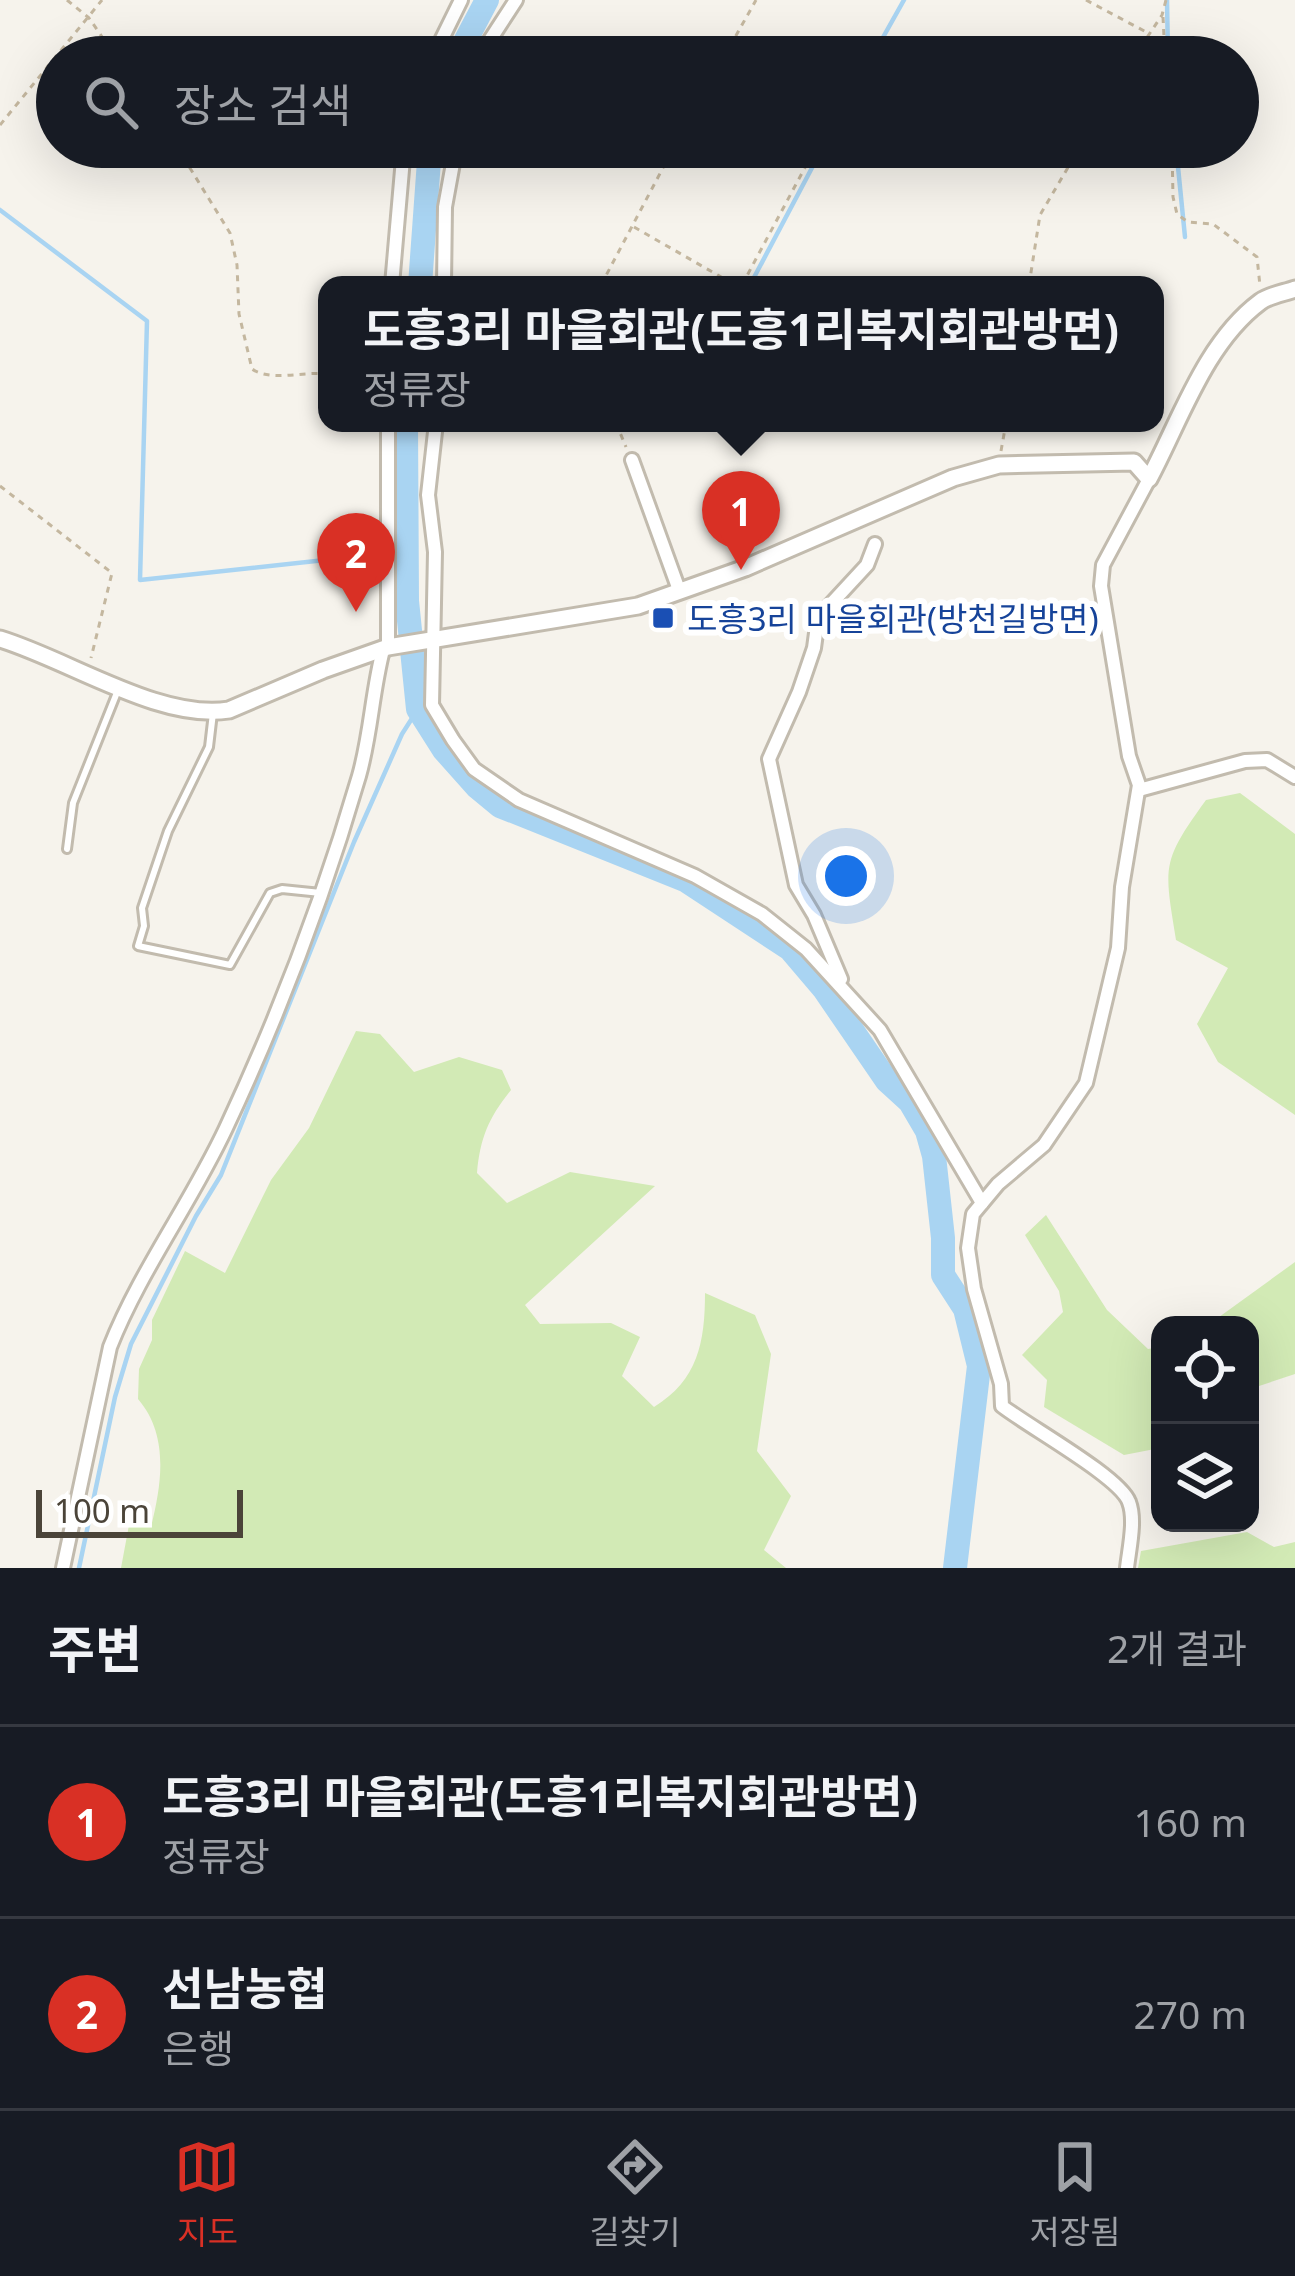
<!DOCTYPE html>
<html lang="ko">
<meta charset="utf-8">
<style>
:root{--surface:#171b24;--page:#242831;--text:#f1f3f6;--muted:#9ea1a6;--line:#363941;--accent:#d93025}
body{margin:0;font-family:"Noto Sans","Noto Sans KR",sans-serif;background:var(--page);color:var(--text)}
.controls{position:absolute;right:36px;bottom:36px;display:grid;overflow:hidden;border-radius:24px;box-shadow:0 12px 48px #0002}
.controls button{width:108px;height:108px;display:grid;place-items:center;padding:0;border:0;border-bottom:3px solid var(--line);background:var(--surface);color:var(--text);font:60px sans-serif}
.scale{position:absolute;left:36px;bottom:30px;width:207px;box-sizing:border-box;padding-left:12px;border:6px solid #4b4439;border-top:0;font-size:33px;line-height:42px;white-space:nowrap;color:#4b4439;-webkit-text-stroke:9px #fff;paint-order:stroke}
.you{position:absolute;left:846px;top:876px;width:42px;height:42px;margin:-30px;border:9px solid #fff;border-radius:50%;background:#1a73e8;box-shadow:0 0 0 18px #1a73e833}
.badge{display:grid;place-items:center;width:78px;height:78px;border-radius:50%;background:var(--accent);color:#fff;font-size:39px;font-weight:700}
.pin{position:absolute;translate:-50% -99px;filter:drop-shadow(0 3px 6px #0008)}
.pin::after{content:'';position:absolute;top:63px;width:42px;height:36px;background:inherit;clip-path:polygon(0 0,100% 0,50% 100%)}
.popup{position:absolute;left:318px;top:276px;width:846px;height:156px;box-sizing:border-box;display:grid;place-content:center;border-radius:24px;background:var(--surface);filter:drop-shadow(0 3px 9px #0005);font-size:39px;white-space:nowrap;color:var(--muted)}
.popup b{font-size:45px;color:var(--text)}
.popup::after{content:'';position:absolute;left:50%;top:100%;margin-left:-24px;border:24px solid transparent;border-top-color:var(--surface)}
.list{margin:0;padding:0;list-style:none}
h2{display:flex;justify-content:space-between;align-items:center;height:156px;margin:0;padding:0 48px;font-size:51px}
h2 small{font-size:39px;font-weight:400;color:var(--muted)}
.list li{display:grid;grid-template-columns:78px 1fr auto;gap:36px;align-items:center;box-sizing:border-box;height:192px;padding:0 48px;border-top:3px solid var(--line)}
.list b{display:block;font-size:45px;white-space:nowrap}
.list p{margin:0;font-size:39px;white-space:nowrap;color:var(--muted)}
.list em{font-size:39px;font-style:normal;color:var(--muted)}
.icon{flex:none;width:66px;height:66px;fill:none;stroke:currentColor;stroke-width:2;stroke-linecap:round;stroke-linejoin:round}
.map{position:relative;flex:none;width:1295px;height:1568px;overflow:hidden}
.search{position:absolute;background:var(--surface);box-shadow:0 12px 48px #0002;left:36px;right:36px;top:36px;height:132px;display:flex;align-items:center;gap:30px;box-sizing:border-box;padding:0 42px;border-radius:66px;color:var(--muted);font-size:45px}
.sheet{height:540px;background:var(--surface)}
nav{display:flex;justify-content:space-around;align-items:center;box-sizing:border-box;height:168px;border-top:3px solid var(--line);background:var(--surface);font-size:33px;color:var(--muted)}
nav a{display:grid;justify-items:center;gap:6px}
nav .on{color:var(--accent)}
.map>svg:first-child{display:block}
.green{fill:#d2eab5}
.lines{fill:none;stroke-linecap:round;stroke-linejoin:round}
.stream{stroke:#a9d4f2;stroke-width:4.5}
.river{stroke:#a9d4f2;stroke-width:24}
.service-casing{stroke:#c2bbae;stroke-width:12}
.minor-casing{stroke:#c2bbae;stroke-width:18}
.tertiary-casing{stroke:#c2bbae;stroke-width:21}
.path{stroke:#c4b79f;stroke-width:3;stroke-dasharray:6 6;stroke-linecap:butt}
.service{stroke:#fff;stroke-width:6}
.minor{stroke:#fff;stroke-width:12}
.tertiary{stroke:#fff;stroke-width:15}
.transit-dot{fill:#1a4fb4;stroke:#fff;stroke-width:4.5}
.labels{text-anchor:middle;dominant-baseline:central;stroke-width:12;stroke-linejoin:round;paint-order:stroke}
.transit-label{font-size:33px;fill:#164399;stroke:#fff;text-anchor:start}
</style>
<div class="map">
<svg width="1295" height="1568" viewBox="0 0 1295 1568">
<rect width="100%" height="100%" fill="#f6f3ec"/>
<g class="green">
<path d="M1240 793 1295 834V1115L1218 1062 1197 1024 1228 968 1176 940C1164 866 1161 862 1206 800Z"/>
<path d="M356 1031 380 1034 414 1072 459 1057 502 1070 511 1090C489 1117 480 1138 477 1173L507 1203 570 1172 655 1186 525 1305 540 1324 611 1323 640 1337 622 1376 654 1407C698 1380 705 1342 705 1293L755 1315 771 1354 757 1451 791 1496 764 1550 786 1568H121L129 1525 151 1527C162 1483 169 1435 138 1399L139 1369 152 1340V1320L185 1251 225 1273 271 1180 309 1128Z"/>
<path d="M1046 1215 1107 1310 1148 1349 1160 1347V1448L1124 1455 1044 1407 1047 1380 1022 1355 1063 1312 1059 1291 1025 1235Z"/>
<path d="M1295 1262V1374L1250 1389V1325H1208Z"/>
<path d="M1247 1532 1274 1547 1295 1542V1568H1138L1141 1551Z"/>
</g>
<g class="lines">
<g class="stream">
<path d="M1167 0 1168 57"/>
<path d="M872 57 904 0"/>
<path d="M1176 147 1185 237"/>
<path d="M0 210 147 321 140 580 371 555"/>
<path d="M750 285 823 147"/>
<path d="M79 1568 115 1397 131 1344 196 1216 221 1175 354 842 402 734 418 709"/>
</g>
<g class="river">
<path d="M457 57 487 0"/>
<path d="M420 285 430 147"/>
<path d="M406 423 407 601 418 709 444 750 477 787 500 806 685 880 790 949 824 989 887 1081 910 1102 927 1131 934 1156 943 1238V1275L965 1309 979 1366 955 1568"/>
</g>
<g class="service-casing">
<g id="service">
<path d="M213 713 209 747 168 831 142 908 144 926 138 946 230 965 270 893 282 889 321 893"/>
<path d="M67 849 73 803 118 690"/>
</g>
</g>
<g class="minor-casing">
<g id="minor">
<path d="M433 57 461 0"/>
<path d="M479 57 516 0"/>
<path d="M392 285 404 147"/>
<path d="M444 285 445 207 456 147"/>
<path d="M388 423V647"/>
<path d="M436 423 428 495 435 552 432 705 453 740 474 769 519 800 695 876 762 914 806 949 880 1030 982 1203"/>
<path d="M632 460 679 590"/>
<path d="M1139 790 1245 761 1267 760 1295 777"/>
<path d="M841 979 814 915 796 885 769 759 799 692 814 648 818 618 867 565 875 544"/>
<path d="M63 1568 110 1347C140 1271 191 1203 226 1128 279 1015 324 896 359 776 371 734 372 692 383 650"/>
<path d="M1127 1568C1129 1549 1136 1520 1129 1502 1120 1477 1029 1427 1002 1406L1001 1384 974 1289 968 1248 973 1214 998 1184 1044 1145 1086 1083 1118 948 1122 887 1139 785 1129 756 1101 586 1103 565 1149 479"/>
</g>
</g>
<g class="tertiary-casing">
<path id="tertiary" d="M0 639C69 660 160 721 229 710L323 670 388 647 638 606 745 568 953 478 999 465 1134 462 1149 479C1180 421 1205 343 1260 302 1269 295 1284 293 1295 289"/>
</g>
<g class="path">
<path d="M67 0 89 18 116 57"/>
<path d="M1086 0 1148 33"/>
<path d="M1163 17 1165 57"/>
<path d="M730 47 749 57"/>
<path d="M724 57 756 0"/>
<path d="M1134 57 1162 15 1166 0"/>
<path d="M0 125 102 0"/>
<path d="M177 147 230 233 237 265 239 314 252 369C271 382 304 371 327 374"/>
<path d="M1172 147 1173 197 1177 214 1188 222 1213 224 1257 257 1260 286"/>
<path d="M634 227 735 285"/>
<path d="M601 285 674 147"/>
<path d="M742 285 816 147"/>
<path d="M1029 285 1040 215 1080 147"/>
<path d="M616 423 626 447"/>
<path d="M1001 451 1006 423"/>
<path d="M0 486 112 573 91 658"/>
</g>
<use href="#service" class="service"/>
<use href="#minor" class="minor"/>
<use href="#tertiary" class="tertiary"/>
</g>
<rect class="transit-dot" x="651" y="606" width="24" height="24" rx="6"/>
<g class="labels">
<g class="transit-label">
<text x="687" y="618">도흥3리 마을회관(방천길방면)</text>
</g>
</g>
</svg>
<div class="controls">
<button><svg class="icon" aria-label="locate" viewBox="0 0 24 24"><circle cx="12" cy="12" r="6"/><path d="M12 2v4M12 18v4M2 12h4M18 12h4"/></svg></button>
<button><svg class="icon" aria-label="layers" viewBox="0 0 24 24"><path d="M12 4l9 5-9 5-9-5zM3 14l9 5 9-5"/></svg></button>
</div>
<div class="scale">100 m</div>
<div class="you"></div>
<div class="pin badge" style="left:741px;top:570px">1</div>
<div class="popup"><b>도흥3리 마을회관(도흥1리복지회관방면)</b>정류장</div>
<div class="pin badge" style="left:356px;top:612px">2</div>
<div class="search"><svg class="icon" aria-label="search" viewBox="0 0 24 24"><circle cx="10" cy="10" r="6"/><path d="M15 15l6 6"/></svg>장소 검색</div>
</div>
<section class="sheet">
<h2>주변<small>2개 결과</small></h2>
<ul class="list">
<li><span class="badge">1</span><div><b>도흥3리 마을회관(도흥1리복지회관방면)</b><p>정류장</p></div><em>160 m</em></li>
<li><span class="badge">2</span><div><b>선남농협</b><p>은행</p></div><em>270 m</em></li>
</ul>
</section>
<nav>
<a class="on"><svg class="icon" aria-label="map" viewBox="0 0 24 24"><path d="M3 6l6-2 6 2 6-2v14l-6 2-6-2-6 2zM9 4v14M15 6v14"/></svg>지도</a>
<a><svg class="icon" aria-label="directions" viewBox="0 0 24 24"><path d="M12 3l9 9-9 9-9-9zM9 14v-3h6M13 9l2 2-2 2"/></svg>길찾기</a>
<a><svg class="icon" aria-label="saved" viewBox="0 0 24 24"><path d="M7 4h10v16l-5-4-5 4z"/></svg>저장됨</a>
</nav>
